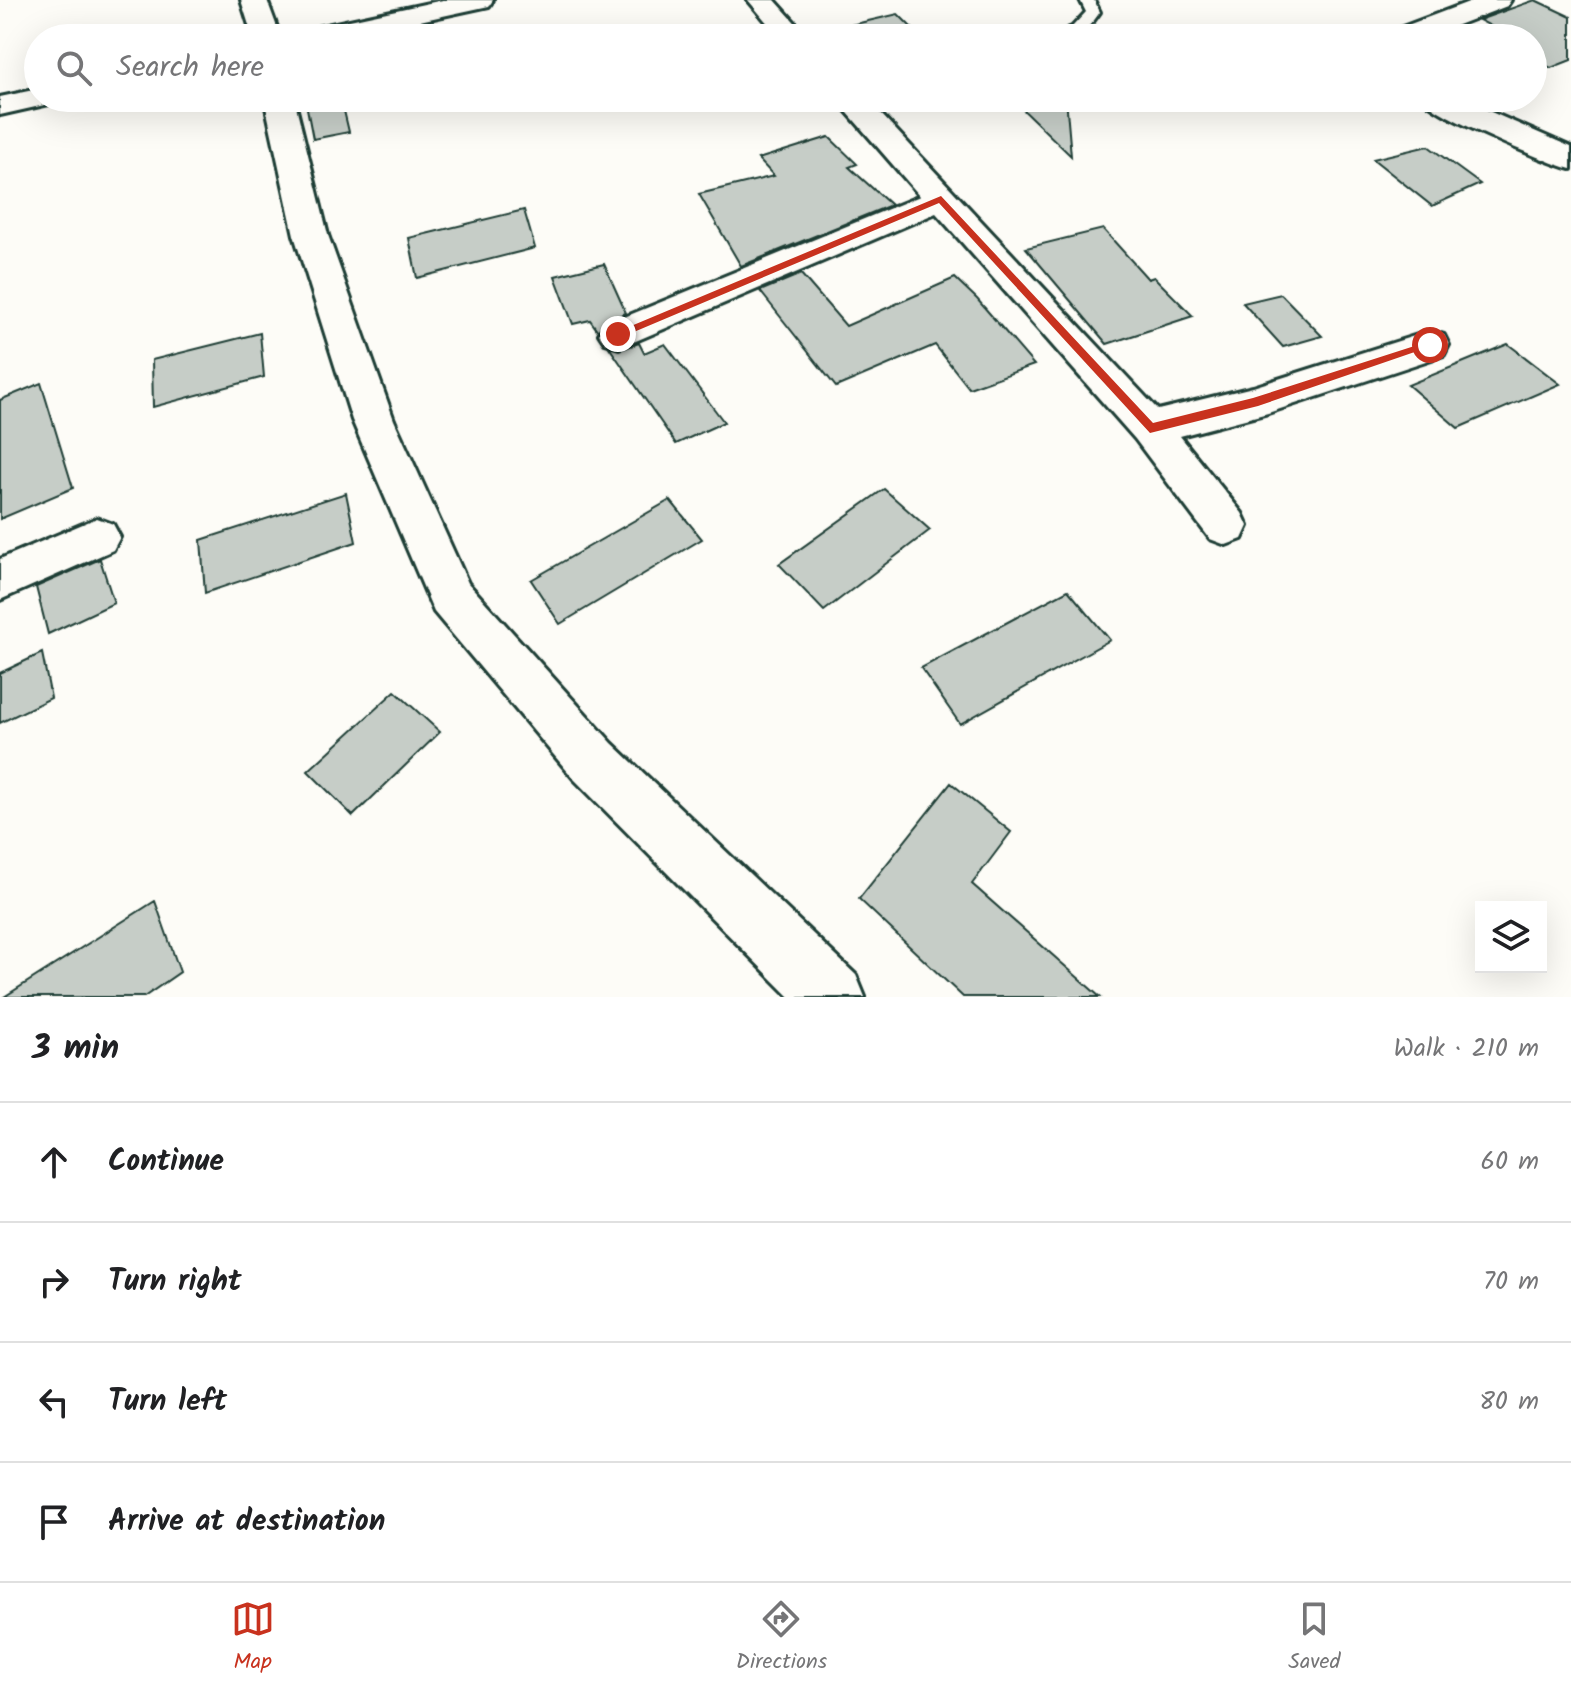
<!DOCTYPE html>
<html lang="en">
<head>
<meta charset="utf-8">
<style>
  :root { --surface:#fff; --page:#f2f2f2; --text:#202124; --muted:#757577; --line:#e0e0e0; --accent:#c8321e }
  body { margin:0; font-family:Kalam,sans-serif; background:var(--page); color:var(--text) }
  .controls { position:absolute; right:24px; bottom:24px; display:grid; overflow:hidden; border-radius:0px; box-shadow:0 8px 32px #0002 }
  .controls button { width:72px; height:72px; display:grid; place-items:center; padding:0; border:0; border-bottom:2px solid var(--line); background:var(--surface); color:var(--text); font:40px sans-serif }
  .stop { position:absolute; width:24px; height:24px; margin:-18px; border:6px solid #c8321e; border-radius:50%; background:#fff }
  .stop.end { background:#c8321e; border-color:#fff; box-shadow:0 2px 8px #0008 }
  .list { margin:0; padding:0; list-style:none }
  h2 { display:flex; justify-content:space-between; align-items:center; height:104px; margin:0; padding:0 32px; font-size:34px }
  h2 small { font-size:26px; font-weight:400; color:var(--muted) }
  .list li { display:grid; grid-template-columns:52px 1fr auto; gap:24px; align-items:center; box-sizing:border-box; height:120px; padding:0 32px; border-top:2px solid var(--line) }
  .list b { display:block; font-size:30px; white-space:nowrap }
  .list em { font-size:26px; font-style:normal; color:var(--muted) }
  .icon { flex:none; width:44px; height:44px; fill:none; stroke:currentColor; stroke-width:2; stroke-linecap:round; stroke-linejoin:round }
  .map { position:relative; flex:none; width:1571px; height:997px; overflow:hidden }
  .search { position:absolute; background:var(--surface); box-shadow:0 8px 32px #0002; left:24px; right:24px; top:24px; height:88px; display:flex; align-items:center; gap:20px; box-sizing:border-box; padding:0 28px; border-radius:44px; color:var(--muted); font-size:30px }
  .sheet { height:584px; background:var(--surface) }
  nav { display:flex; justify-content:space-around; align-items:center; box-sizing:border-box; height:112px; border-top:2px solid var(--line); background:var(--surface); font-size:22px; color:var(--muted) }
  nav a { display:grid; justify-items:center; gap:4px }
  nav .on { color:var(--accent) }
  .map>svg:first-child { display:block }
  .building { fill:#c6cdc7; stroke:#1f3d34; stroke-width:2 }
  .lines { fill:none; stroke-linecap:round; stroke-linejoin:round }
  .lane-casing { stroke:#1f3d34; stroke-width:6 }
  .street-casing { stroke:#1f3d34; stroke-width:6 }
  .lane { fill:#fdfcf7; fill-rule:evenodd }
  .street { fill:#fdfcf7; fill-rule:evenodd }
  .route { fill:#c8321e }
</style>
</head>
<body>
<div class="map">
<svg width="1571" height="997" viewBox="0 0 1571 997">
  <rect width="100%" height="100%" fill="#fdfcf7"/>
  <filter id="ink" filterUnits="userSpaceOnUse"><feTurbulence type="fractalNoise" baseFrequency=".0125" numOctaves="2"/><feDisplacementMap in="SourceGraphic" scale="16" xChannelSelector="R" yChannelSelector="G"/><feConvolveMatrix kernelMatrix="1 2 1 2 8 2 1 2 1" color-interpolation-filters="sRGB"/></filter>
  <g filter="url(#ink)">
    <!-- building -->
    <path class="building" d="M1535,0L1571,17V60L1551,68L1533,59V38H1513L1479,20Z
      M898,14L922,38H845L838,28Z
      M305,98H341L349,132L313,139Z
      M1011,98H1066L1071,156Z
      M829,137L857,164L849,167L891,205L741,266L699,194L774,176L758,159Z
      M1428,146L1480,184L1432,206L1373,159Z
      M524,210L535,248L417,278L409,238Z
      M1103,229L1148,279L1154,277L1193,316L1107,344L1026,248Z
      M604,264L626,313L604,322L598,331L590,320L573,324L555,276Z
      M801,274L846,326L955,278L977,299L1034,365L969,388L935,345L836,387L760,291Z
      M1281,294L1322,336L1283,347L1243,303Z
      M260,333L264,377L153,407L152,360Z
      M639,343L644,353L665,344L724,422L676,444L609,347L619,350Z
      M1508,344L1560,384L1458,428L1408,385Z
      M41,383L73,488L0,519V400Z
      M884,489L930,530L824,611L779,564Z
      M346,493L356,542L205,593L201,540Z
      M670,500L702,539L560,624L531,580Z
      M100,559L114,603L48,634L36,587Z
      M1068,590L1110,640L960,724L921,668Z
      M42,653L51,698L0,723V673Z
      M395,691L440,732L353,816L308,771Z
      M951,783L1011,832L972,884L1100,997H963L859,899Z
      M155,901L180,972L144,997H4Z"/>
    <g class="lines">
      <defs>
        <path id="lane" d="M1080,0H1094L1100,12C1085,35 1072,38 1046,38L1072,27L1086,12Z"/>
        <path id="street" d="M241,0H267L281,38H253Z
          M443,0H493L489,6L341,38H289L293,32L303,30Z
          M748,0H775L809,38H780Z
          M1474,0H1511L1507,6L1424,38H1385L1389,32Z
          M38,89V98H53L49,104L0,115V97Z
          M264,98H294L328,235L394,420L468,583L612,743L856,975L865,997H790L574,779L434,612L352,420L294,235Z
          M835,98H866L1158,410L1253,387L1430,331L1444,335L1449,345L1444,355L1268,413L1180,436L1242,513L1248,526L1242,539L1226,545L1210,539L1135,439L936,213L631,343L618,347L605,343L599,334L605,325L920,196Z
          M1422,98H1459L1571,147V169C1546,162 1435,116 1422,98Z
          M97,518L113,524L120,537L113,550L0,600V559Z"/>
      </defs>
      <!-- lane casing -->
      <use href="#lane" class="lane-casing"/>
      <!-- street casing -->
      <use href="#street" class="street-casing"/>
      <!-- lane -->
      <use href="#lane" class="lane"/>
      <!-- street -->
      <use href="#street" class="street"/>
    </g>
  </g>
  <!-- route -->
  <path class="route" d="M941,196L1153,423L1253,398L1430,341L1435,345L1258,406L1150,433L939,203L622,337L612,334Z"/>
</svg>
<div class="controls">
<button><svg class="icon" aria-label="layers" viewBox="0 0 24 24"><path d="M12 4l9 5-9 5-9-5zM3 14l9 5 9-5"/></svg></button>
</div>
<div class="stop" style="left:1430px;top:345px"></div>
<div class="stop end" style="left:618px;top:334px"></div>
<div class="search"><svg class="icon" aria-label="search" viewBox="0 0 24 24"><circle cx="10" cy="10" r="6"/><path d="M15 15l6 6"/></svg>Search here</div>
</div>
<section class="sheet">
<h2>3 min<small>Walk · 210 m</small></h2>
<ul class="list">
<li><svg class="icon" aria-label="ahead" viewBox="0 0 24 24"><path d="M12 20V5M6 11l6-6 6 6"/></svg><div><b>Continue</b></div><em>60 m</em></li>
<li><svg class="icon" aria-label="right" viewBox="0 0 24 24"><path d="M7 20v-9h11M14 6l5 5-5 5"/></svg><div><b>Turn right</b></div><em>70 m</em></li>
<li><svg class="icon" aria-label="left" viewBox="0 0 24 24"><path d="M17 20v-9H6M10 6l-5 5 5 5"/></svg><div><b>Turn left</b></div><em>80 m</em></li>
<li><svg class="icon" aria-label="arrive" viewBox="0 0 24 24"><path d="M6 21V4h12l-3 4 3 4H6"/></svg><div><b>Arrive at destination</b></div></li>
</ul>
</section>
<nav>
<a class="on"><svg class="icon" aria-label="map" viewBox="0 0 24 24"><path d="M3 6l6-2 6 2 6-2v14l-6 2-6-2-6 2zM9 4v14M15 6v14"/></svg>Map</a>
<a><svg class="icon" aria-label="directions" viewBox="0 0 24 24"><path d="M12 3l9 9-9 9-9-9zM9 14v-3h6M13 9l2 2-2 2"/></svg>Directions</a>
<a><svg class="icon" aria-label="saved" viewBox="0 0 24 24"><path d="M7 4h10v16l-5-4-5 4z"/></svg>Saved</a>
</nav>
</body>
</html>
